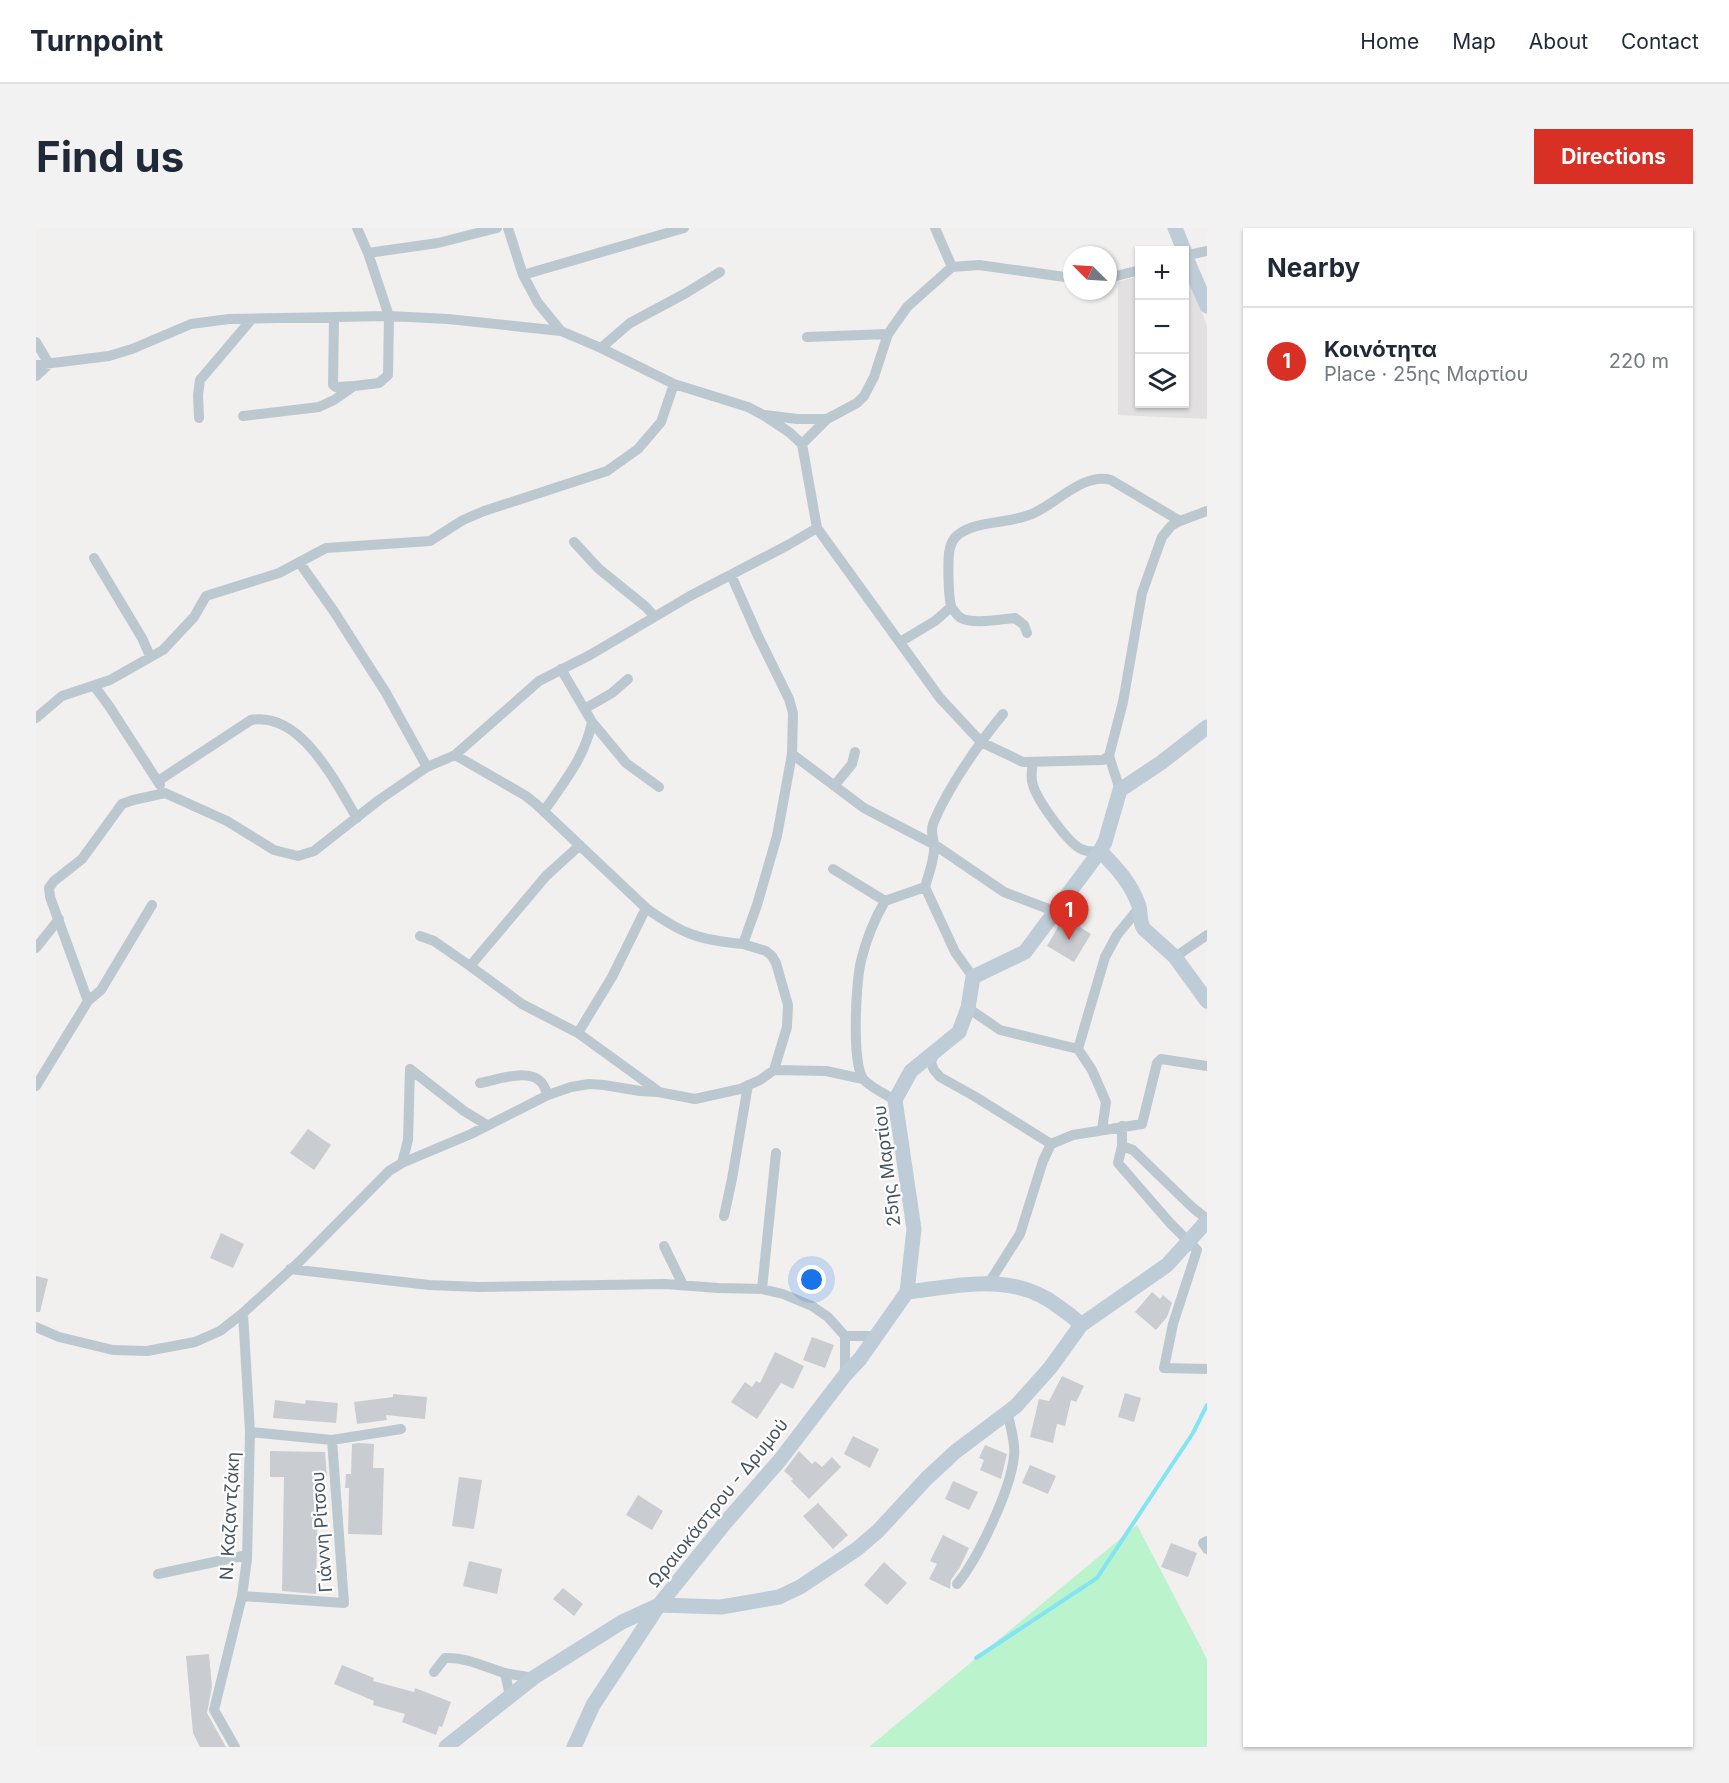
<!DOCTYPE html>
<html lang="en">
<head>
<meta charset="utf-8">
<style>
  :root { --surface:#fff; --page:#f2f2f3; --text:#1f2937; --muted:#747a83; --line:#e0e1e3; --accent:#d93025 }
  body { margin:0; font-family:Inter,sans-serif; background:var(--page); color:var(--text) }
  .controls { position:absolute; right:18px; top:18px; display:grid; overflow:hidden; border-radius:0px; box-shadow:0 2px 4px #0004 }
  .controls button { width:54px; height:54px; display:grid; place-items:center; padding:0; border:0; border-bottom:2px solid var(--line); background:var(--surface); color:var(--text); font:30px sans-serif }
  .compass { position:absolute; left:1027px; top:18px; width:54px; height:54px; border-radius:50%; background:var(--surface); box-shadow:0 2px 4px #0004; rotate:294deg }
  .you { position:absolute; left:776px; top:1052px; width:21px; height:21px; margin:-15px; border:4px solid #fff; border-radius:50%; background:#1a73e8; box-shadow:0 0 0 9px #1a73e833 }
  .badge { display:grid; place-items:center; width:39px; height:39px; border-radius:50%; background:var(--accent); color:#fff; font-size:20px; font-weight:700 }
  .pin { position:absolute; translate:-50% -50px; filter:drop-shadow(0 2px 3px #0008) }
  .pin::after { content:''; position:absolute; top:32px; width:21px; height:18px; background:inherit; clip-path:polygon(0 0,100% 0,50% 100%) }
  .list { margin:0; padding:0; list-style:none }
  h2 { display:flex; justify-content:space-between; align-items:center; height:78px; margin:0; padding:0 24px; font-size:26px }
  h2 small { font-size:20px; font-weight:400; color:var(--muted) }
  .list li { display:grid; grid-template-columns:39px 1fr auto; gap:18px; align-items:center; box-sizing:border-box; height:108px; padding:0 24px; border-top:2px solid var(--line) }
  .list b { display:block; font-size:22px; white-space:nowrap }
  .list p { margin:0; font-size:20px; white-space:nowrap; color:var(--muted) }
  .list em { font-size:20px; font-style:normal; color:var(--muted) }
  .icon { flex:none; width:33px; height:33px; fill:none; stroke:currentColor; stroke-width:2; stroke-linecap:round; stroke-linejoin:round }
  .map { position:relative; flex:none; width:1171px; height:1519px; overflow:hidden; border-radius:0px }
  header { display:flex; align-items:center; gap:36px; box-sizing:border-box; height:84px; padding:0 30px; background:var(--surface); border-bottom:2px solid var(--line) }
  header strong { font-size:28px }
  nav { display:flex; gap:33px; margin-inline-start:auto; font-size:21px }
  .intro { display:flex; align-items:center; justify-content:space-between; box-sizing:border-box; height:144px; padding:0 36px }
  h1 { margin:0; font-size:42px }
  .button { padding:15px 27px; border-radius:0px; background:var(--accent); color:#fff; font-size:21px; font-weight:700 }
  main { display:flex; gap:36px; padding:0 36px }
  aside { flex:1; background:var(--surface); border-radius:0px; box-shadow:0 2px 4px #0004 }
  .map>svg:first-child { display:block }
  .education { fill:#e3e0e1 }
  .green { fill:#baf3cc }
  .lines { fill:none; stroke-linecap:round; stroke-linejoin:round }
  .stream { stroke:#83e4f4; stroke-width:4 }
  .building { fill:#c9cdd2 }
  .street { stroke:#bcc8d0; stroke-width:10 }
  .secondary { stroke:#beccd8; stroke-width:15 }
  .labels { text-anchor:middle; stroke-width:4.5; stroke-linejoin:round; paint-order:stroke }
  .street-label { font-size:18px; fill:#46545f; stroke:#fff }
</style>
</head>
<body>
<header>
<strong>Turnpoint</strong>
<nav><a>Home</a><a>Map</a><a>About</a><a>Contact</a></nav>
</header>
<div class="intro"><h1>Find us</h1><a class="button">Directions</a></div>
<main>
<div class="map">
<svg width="1171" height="1519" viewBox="0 0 1171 1519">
  <rect width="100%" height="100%" fill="#f2efef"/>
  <!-- education -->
  <path class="education" d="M1149,40L1171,98V191L1082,187V54L1103,48L1104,176H1148Z"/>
  <!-- green -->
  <path class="green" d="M1101,1297L1171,1431V1519H833Z"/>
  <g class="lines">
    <!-- stream -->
    <path class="stream" d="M940,1430L1061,1350L1157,1205L1171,1177"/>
  </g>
  <!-- building -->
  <path class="building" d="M1028,689L1055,706L1038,734L1011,718Z
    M272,901L295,917L278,942L254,925Z
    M185,1005L208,1016L197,1040L174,1030Z
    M0,1048L12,1051L4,1084H0Z
    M1116,1064L1124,1071L1127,1067L1136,1075L1131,1089L1120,1102L1099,1084Z
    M776,1109L798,1117L789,1140L767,1132Z
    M739,1124L768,1138L757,1161L745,1155L721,1191L695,1174L709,1154L716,1159L720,1153L724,1155Z
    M1026,1148L1048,1158L1040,1174L1035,1172L1029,1198L1021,1196L1017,1215L994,1209L1003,1171L1013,1173Z
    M1089,1165L1105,1170L1098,1194L1082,1189Z
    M357,1166L391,1169L389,1191L350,1187L351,1192L321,1196L318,1174L357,1169Z
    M239,1172L269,1176L270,1172L302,1175L300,1195L237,1190Z
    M817,1208L843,1221L834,1240L808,1226Z
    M323,1215L338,1216L337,1240H348L346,1307L312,1306L313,1260H309L310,1246H315L316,1216Z
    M949,1217L971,1226L965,1251L944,1242L948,1232L943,1230Z
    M234,1223L289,1224L291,1249H289V1257H282L280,1366L246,1363L248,1249H234Z
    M763,1223L776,1236L779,1233L786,1239L796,1229L805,1239L773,1271L755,1253L757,1251L748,1243Z
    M994,1237L1020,1248L1012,1266L986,1255Z
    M423,1249L446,1252L438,1301L416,1298Z
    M917,1253L942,1264L933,1282L909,1271Z
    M602,1267L627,1283L616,1302L590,1287Z
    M782,1275L812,1307L797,1321L767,1288Z
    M907,1307L933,1320L924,1339L915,1352L914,1361L893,1351L901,1336L894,1333Z
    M1135,1315L1161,1325L1152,1349L1125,1339Z
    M433,1333L466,1341L461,1366L427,1358Z
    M848,1334L871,1355L851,1377L828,1357Z
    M527,1360L547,1376L538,1388L517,1371Z
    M173,1426L176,1459L171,1485L190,1519H164L157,1505L150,1428Z
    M306,1437L338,1450L337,1453L378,1464L379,1460L415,1474L406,1499L403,1498L400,1507L366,1494L369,1486L337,1477L338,1473L298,1456Z"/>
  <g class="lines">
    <!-- street -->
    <path class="street" d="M472,0L487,47L502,75L525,103L565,120L638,156L712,179L727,187L753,204L766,216L781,300
      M899,0L916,39
      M332,25L402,15L461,0
      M1148,28L1171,23
      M487,47L648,0
      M1072,50L1104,42
      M771,109L852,106
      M0,114L13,136L0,148
      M565,120L594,95L650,65L684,44
      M0,137L73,128L96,121L155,96L193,91L353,88L412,91L525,103
      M318,158L343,155L352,147L353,88L332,25L321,0
      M729,187L761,191H791
      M207,188L283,179L298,172L318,158L300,159L297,157L298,90
      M163,190L162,167L164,152L215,92
      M766,216L791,191L821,175L828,168L838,149L852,106L871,79L916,39L943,37L1036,50
      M538,314L563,341L610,379L618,388
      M58,330L106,410L114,428
      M263,334L297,382L350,465L391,539
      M695,347L722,408L753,471L757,485L756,526L828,580L899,617L968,664L1018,683
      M991,405L988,397L979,390C966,391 937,397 925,390C922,388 918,383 916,380C912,373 912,335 913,325C914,318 917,310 923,306C942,292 976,296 998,285C1021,275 1048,244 1075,252L1144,293
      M864,414L899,393L915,379
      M59,459L73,478L124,557
      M550,480L576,465L592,451
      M0,490L26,468L74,452L127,422L158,389L170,368L243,345L290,320L394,313L427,292L448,283L571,243L602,221L625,194L638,156
      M556,494L590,535L623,559
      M419,527L490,568L500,576L610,680L576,749L542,805L622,863
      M1073,528L1084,562
      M997,534C996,542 994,550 997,557C1001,572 1032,615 1045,621C1051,624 1057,624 1064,623
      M122,553L215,492C265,483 299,554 321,590
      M798,558L816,536L819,524
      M508,583C528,554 549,529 556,494L525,441
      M797,641L849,673
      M889,659L919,724L937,749
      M610,680C646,706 663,712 707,716L721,677L741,608L756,526
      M384,708L398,713L434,738
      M707,716L730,723L736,728L740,735L752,777L751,799L738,842
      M0,720L23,691
      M1139,729L1171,707
      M52,773L65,762L116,677
      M932,780L964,802L1042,821
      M542,805L486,776L434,738L510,648L544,617
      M898,825L895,835L898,842L904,849L938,868L1015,916
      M444,855C460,852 492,840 505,854C508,857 510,863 512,867
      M0,858L52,773L14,669L13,660L18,653L46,631L86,576L97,572L129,565L191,593L238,622L262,628L278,623L343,572L391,539L419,527L503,453L554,427L654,368L752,317L781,300L904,470L945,514L987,534L1067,532L1073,528L1087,474L1106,365L1126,309L1135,298L1144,293L1171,283
      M859,872C849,866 836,860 828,852C815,838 820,752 825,733C830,712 838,692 849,673L889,659C892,647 899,632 898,618C898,610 894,605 897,596C911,561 943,515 967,486
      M1086,898V918L1082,935L1134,995L1161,1022L1137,1096L1128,1140L1171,1141
      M1066,902L1070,874L1056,842L1042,821L1069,729L1081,707L1103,680
      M1086,918L1097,922L1157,980L1171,991
      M366,935L372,912L374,841L428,883L451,897
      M688,988L696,951L712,857
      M628,1018L647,1057
      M254,1041L393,1057L443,1059L629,1056L682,1060L726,1061L747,1066L776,1078L792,1089L809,1108
      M953,1055L984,1006L1007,933L1015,916L1037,907L1106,896L1121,835L1125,831L1171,838
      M726,1061L740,925
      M0,1099L23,1109L77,1122L111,1123L159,1114L184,1103L207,1085L264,1033L353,943L366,935L435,906L512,867L535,859L553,856L568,857L604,863L622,864L659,871L704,861L724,852L738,842L790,843L827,851
      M809,1147V1108H841
      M296,1212L365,1201
      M1171,1313L1167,1315L1171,1321
      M122,1346L211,1327
      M921,1356C942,1331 975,1261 978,1228C980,1215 974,1199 972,1186
      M206,1368L308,1375L296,1212L214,1204
      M398,1444L409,1430C431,1429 449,1439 469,1445C478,1447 488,1448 497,1450
      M469,1445L474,1468
      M199,1519L178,1482L206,1368L211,1331L214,1204L207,1085"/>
    <!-- secondary -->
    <path class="secondary" d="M1139,0L1148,22
      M1148,25L1171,78
      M1064,623C1081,640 1095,655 1103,678C1105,686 1103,694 1108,701L1139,729L1171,773
      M871,1064C925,1058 977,1043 1023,1079C1031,1085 1039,1090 1045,1097
      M410,1519L497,1450L586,1394L623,1377L685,1379L743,1369L764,1359L821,1321L842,1303L890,1251L919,1224L980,1178L1014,1140L1045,1097L1131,1037L1171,993
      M538,1519L557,1477L623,1377L689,1295L744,1232L809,1147L824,1131L871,1064L878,1001L859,872L875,843L923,804L932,780L937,749L989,724L1064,623L1069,614L1084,562L1126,534L1171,499"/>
  </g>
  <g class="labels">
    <!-- street labels -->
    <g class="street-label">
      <text transform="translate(851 938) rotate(-97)" y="6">25ης Μαρτίου</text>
      <text transform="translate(682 1275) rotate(-51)" y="6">Ωραιοκάστρου - Δρυμού</text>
      <text transform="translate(194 1288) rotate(-87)" y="6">Ν. Καζαντζάκη</text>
      <text transform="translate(286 1304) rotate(-94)" y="6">Γιάννη Ρίτσου</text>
    </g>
  </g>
</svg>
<div class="controls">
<button>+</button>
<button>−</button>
<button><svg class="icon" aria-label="layers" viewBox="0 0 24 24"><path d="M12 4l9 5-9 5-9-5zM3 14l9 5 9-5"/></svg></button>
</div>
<svg class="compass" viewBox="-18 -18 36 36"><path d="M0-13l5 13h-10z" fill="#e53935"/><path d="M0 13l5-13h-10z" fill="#747a83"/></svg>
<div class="you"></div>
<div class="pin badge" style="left:1033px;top:712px">1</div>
</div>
<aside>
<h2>Nearby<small></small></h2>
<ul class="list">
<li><span class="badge">1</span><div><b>Κοινότητα</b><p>Place · 25ης Μαρτίου</p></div><em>220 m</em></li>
</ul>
</aside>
</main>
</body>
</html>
